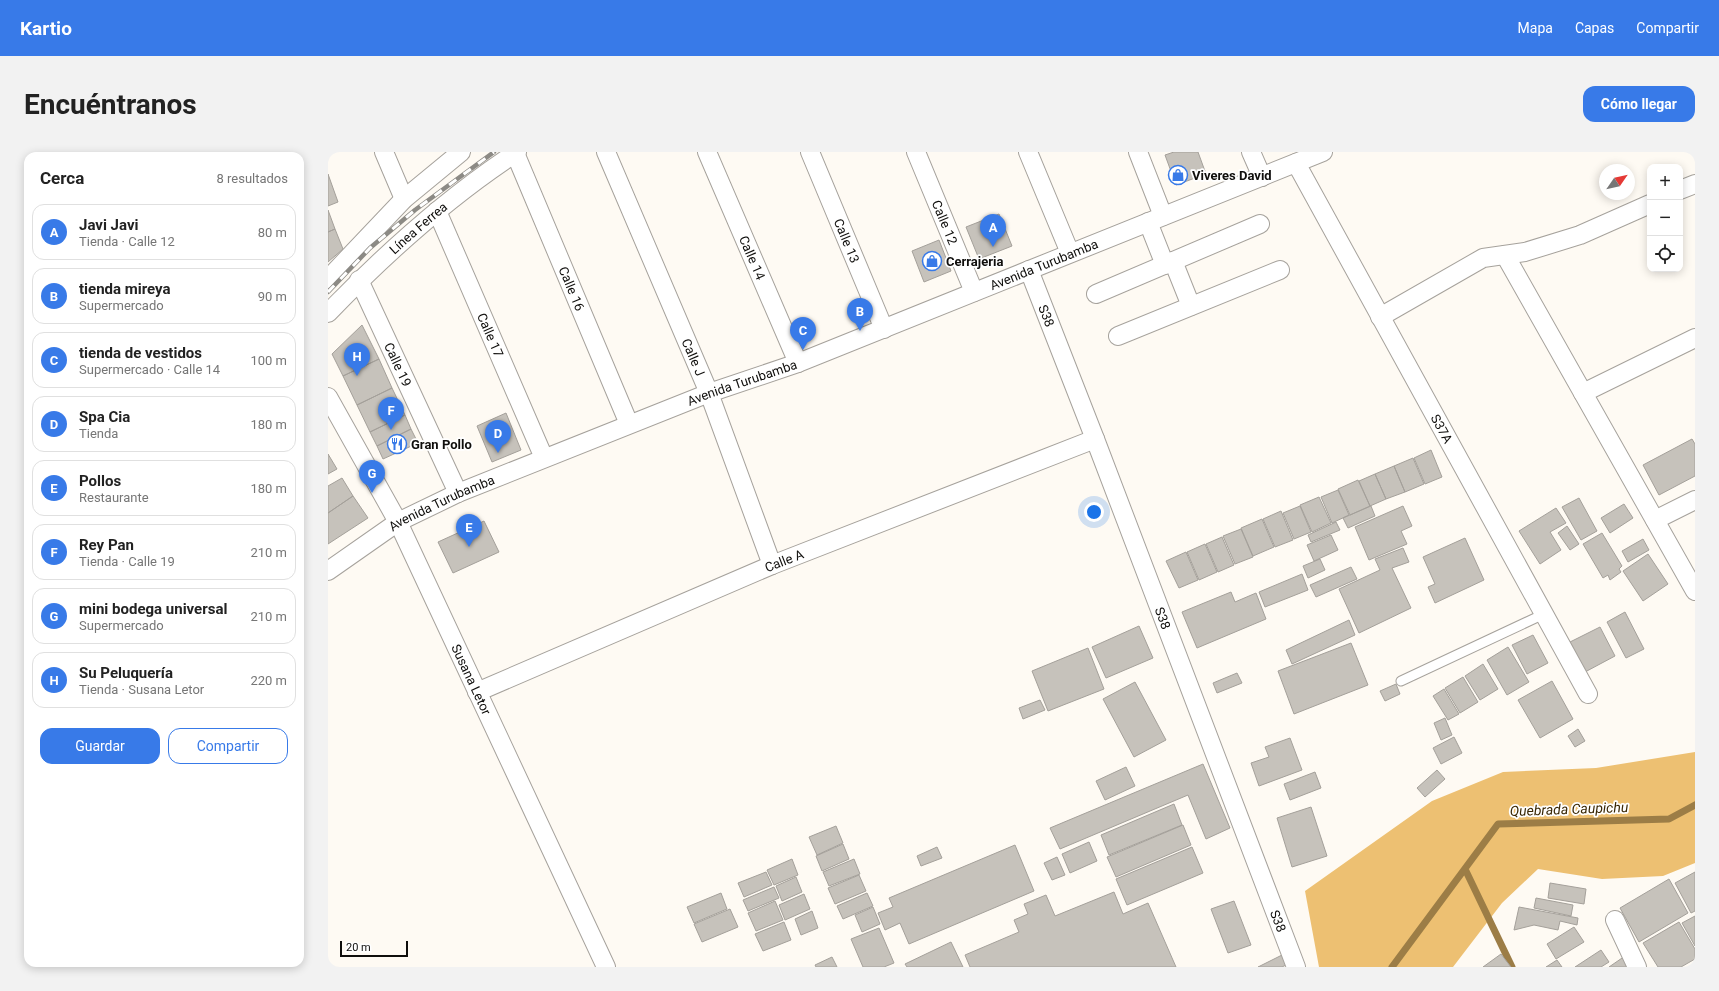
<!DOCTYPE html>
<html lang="es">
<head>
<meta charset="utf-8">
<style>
  :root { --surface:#fff; --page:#f2f2f2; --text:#222; --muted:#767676; --line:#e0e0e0; --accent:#387ae8 }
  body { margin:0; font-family:Roboto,sans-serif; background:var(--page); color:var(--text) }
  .controls { position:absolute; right:12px; top:12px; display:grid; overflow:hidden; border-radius:8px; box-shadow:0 2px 10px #0003 }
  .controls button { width:36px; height:36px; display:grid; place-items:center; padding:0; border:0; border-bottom:1px solid var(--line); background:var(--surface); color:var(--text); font:20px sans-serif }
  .compass { position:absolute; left:1271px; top:12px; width:36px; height:36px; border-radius:50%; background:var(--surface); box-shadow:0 2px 10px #0003; rotate:56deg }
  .scale { position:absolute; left:12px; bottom:10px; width:68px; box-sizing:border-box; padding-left:4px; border:2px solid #0f0e0c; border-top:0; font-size:11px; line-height:14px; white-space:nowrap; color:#0f0e0c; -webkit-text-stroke:3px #fff; paint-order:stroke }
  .you { position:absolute; left:766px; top:360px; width:14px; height:14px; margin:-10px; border:3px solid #fff; border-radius:50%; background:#1a73e8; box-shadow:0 0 0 6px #1a73e833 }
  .badge { display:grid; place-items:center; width:26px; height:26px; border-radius:50%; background:var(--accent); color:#fff; font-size:13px; font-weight:700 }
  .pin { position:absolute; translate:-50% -33px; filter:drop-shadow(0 1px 2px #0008) }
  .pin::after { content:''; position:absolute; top:21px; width:14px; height:12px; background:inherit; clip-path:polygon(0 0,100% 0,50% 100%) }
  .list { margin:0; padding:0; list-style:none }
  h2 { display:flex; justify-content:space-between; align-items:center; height:52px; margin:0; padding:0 16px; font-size:17px }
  h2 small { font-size:13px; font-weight:400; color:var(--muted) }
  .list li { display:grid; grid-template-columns:26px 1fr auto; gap:12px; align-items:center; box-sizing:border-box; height:56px; margin:0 8px 8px; padding:0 8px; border:1px solid var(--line); border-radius:12px }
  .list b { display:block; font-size:15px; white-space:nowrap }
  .list p { margin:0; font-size:13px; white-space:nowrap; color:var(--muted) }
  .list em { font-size:13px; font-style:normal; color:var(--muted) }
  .actions { display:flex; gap:8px; padding:12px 16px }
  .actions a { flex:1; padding:9px 0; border:1px solid var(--accent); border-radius:12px; text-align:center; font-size:14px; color:var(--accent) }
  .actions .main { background:var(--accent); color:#fff }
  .icon { flex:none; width:22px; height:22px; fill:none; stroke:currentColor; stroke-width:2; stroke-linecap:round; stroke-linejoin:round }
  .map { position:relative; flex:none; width:1367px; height:815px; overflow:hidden; border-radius:12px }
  header { display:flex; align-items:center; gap:24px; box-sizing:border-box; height:56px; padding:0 20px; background:var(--accent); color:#fff }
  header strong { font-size:19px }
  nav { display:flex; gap:22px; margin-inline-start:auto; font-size:14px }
  .intro { display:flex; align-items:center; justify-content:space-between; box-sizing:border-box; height:96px; padding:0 24px }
  h1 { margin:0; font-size:28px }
  .button { padding:10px 18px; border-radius:12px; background:var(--accent); color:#fff; font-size:14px; font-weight:700 }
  main { display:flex; gap:24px; padding:0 24px }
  aside { flex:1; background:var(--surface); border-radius:12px; box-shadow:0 2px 10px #0003 }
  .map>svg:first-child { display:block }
  .forest { fill:#edc072 }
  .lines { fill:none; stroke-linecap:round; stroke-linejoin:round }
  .stream { stroke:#9c7d46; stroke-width:7 }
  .building { fill:#c6c2bb; stroke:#a4a09a }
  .lane-casing { stroke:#a6a29c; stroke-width:11 }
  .street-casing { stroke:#a6a29c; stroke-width:20 }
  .lane { stroke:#fff; stroke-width:9 }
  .street { stroke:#fff; stroke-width:18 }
  .rail-casing { stroke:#8c8a85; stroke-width:4.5 }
  .rail { stroke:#fff; stroke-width:3; stroke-dasharray:9; stroke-linecap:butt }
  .labels { text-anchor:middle; stroke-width:3.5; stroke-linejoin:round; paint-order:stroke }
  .poi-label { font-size:13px; font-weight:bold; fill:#0f0e0c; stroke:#fff; text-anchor:start }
  .street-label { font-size:13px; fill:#0f0e0c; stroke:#fff }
  .water-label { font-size:14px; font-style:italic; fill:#392704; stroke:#fff }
</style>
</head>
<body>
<header>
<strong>Kartio</strong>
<nav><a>Mapa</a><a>Capas</a><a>Compartir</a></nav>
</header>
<div class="intro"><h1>Encuéntranos</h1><a class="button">Cómo llegar</a></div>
<main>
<aside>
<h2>Cerca<small>8 resultados</small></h2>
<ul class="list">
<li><span class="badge">A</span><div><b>Javi Javi</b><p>Tienda · Calle 12</p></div><em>80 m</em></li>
<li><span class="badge">B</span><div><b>tienda mireya</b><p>Supermercado</p></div><em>90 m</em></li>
<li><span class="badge">C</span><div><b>tienda de vestidos</b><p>Supermercado · Calle 14</p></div><em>100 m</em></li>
<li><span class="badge">D</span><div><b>Spa Cia</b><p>Tienda</p></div><em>180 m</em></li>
<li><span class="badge">E</span><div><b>Pollos</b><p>Restaurante</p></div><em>180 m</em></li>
<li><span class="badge">F</span><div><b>Rey Pan</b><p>Tienda · Calle 19</p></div><em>210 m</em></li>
<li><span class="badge">G</span><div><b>mini bodega universal</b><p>Supermercado</p></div><em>210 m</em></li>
<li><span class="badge">H</span><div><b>Su Peluquería</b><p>Tienda · Susana Letor</p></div><em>220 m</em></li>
</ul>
<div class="actions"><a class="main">Guardar</a><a>Compartir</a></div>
</aside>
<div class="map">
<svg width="1367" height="815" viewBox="0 0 1367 815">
  <rect width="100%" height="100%" fill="#fefaf3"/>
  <!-- forest -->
  <path class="forest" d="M1367,600V711L1335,724L1274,727L1210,717L1174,751L1125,815H991L977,739L1104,649L1175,620L1268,616Z"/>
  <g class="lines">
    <!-- stream -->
    <path class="stream" d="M1137,717L1184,815
      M1064,815L1170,672L1341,667L1367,653"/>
  </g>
  <!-- building -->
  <path class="building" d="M846,0H870L878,22L848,33L837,3Z
    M0,22L10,50L0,54Z
    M0,58L7,77L0,80Z
    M671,62L684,94L651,107L638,75Z
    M7,77L15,97L0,110V80Z
    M611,88L623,119L596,130L584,99Z
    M34,173L51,207L15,224L4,202Z
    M51,207L64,236L29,253L15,224Z
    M64,236L77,263L42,280L29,253Z
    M178,261L193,298L164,310L149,274Z
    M77,263L83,277L49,294L42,280Z
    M83,277L90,291L55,307L49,294Z
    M1364,287L1367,292V324L1331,343L1315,313Z
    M1103,298L1114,325L1097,332L1086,306Z
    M0,302L9,317L0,322Z
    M1085,306L1096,332L1077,340L1066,314Z
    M1066,314L1077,340L1058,347L1047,322Z
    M1047,322L1058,347L1042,354L1031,329Z
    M14,326L25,344L0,361V334Z
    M1030,328L1042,354L1022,363L1010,337Z
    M1010,338L1021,363L1004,371L993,345Z
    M25,344L40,366L0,392V361Z
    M991,345L1003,371L984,380L972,353Z
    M1251,346L1269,379L1253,388L1234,355Z
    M1296,352L1305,366L1282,381L1273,366Z
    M972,354L983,380L966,387L955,361Z
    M1043,354L1047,364L1020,376L1015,366Z
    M1075,354L1084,374L1073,379L1079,392L1041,408L1027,375Z
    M1228,356L1238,371L1222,380L1233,398L1212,412L1191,379Z
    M953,359L965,388L947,395L935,367Z
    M934,367L946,395L925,404L913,376Z
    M156,369L171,400L125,421L110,390Z
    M1008,370L1012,378L983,390L980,383Z
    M1239,374L1251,392L1242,398L1230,381Z
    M913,377L925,405L907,412L895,384Z
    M1274,381L1294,414L1291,417L1293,420L1282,428L1280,423L1275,426L1255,392Z
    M1003,383L1010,398L986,409L979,393Z
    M894,385L906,413L890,420L878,392Z
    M1137,386L1156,428L1107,451L1100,435L1107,432L1095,405Z
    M1315,387L1321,398L1300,410L1294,399Z
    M877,392L889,420L871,428L859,400Z
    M1075,396L1081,410L1064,416L1083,456L1031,481L1011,437L1052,418L1047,407Z
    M858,400L870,428L851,436L838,409Z
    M1320,402L1340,432L1315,449L1295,419Z
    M992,407L997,418L980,426L975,414Z
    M1023,415L1029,427L988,445L982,433Z
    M974,422L980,438L937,455L931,440Z
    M903,440L907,450L928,441L938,467L869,496L854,460Z
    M1297,460L1316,497L1298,506L1279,470Z
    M1021,468L1027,483L964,512L958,498Z
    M811,474L825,506L778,526L764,495Z
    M1272,475L1287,504L1257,520L1242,490Z
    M1205,483L1220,511L1199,522L1184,493Z
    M1023,491L1040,533L966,562L950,519Z
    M1180,495L1201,530L1179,543L1159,508Z
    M760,496L776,537L720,559L704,519Z
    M1155,512L1170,537L1152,548L1137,524Z
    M909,521L914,531L889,541L885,531Z
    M1135,525L1150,550L1132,561L1117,536Z
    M1224,529L1245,567L1212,586L1190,548Z
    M807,530L838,588L806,605L775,547Z
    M1068,532L1072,542L1057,549L1052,539Z
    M1116,537L1131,562L1120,568L1105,544Z
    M712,548L717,558L695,567L691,556Z
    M1117,566L1124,583L1113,588L1106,571Z
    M1250,577L1257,589L1247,595L1240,584Z
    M1126,585L1134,601L1113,612L1105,596Z
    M962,586L974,618L931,634L923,611L941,605L937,595Z
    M875,612L902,676L878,687L860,643L732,697L722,676Z
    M798,615L807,634L777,648L768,629Z
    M1109,618L1117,627L1097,645L1089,636Z
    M987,620L993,636L962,648L956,632Z
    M846,652L854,673L781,703L773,683Z
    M983,655L999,704L964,715L949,666Z
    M855,673L863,693L788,725L779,705Z
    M508,674L515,691L489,703L481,685Z
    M761,690L769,709L742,721L734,702Z
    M515,692L521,707L494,719L488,704Z
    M687,693L706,739L581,792L572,771L557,778L550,761L565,755L561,746Z
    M609,695L614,706L593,714L589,704Z
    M864,695L875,721L799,753L788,727Z
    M729,705L737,723L724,728L716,711Z
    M464,707L470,723L446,733L439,718Z
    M526,707L532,722L501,734L495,720Z
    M438,720L444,733L416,745L410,731Z
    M1367,720V759L1363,761L1347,731Z
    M531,723L538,739L507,752L500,736Z
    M468,725L474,740L454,749L448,734Z
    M1341,727L1360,761L1311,790L1292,756Z
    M1222,731L1258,737L1256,752L1220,746Z
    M446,735L451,746L420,759L415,748Z
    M786,740L795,762L820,751L848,815H642L637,803L691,780L686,768L700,762L696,752L718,743L727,764Z
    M393,741L399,757L366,771L359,755Z
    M539,741L545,754L515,767L509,754Z
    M476,742L482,757L457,768L451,753Z
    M1208,746L1245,753L1243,764L1206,756Z
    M447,749L455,768L428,779L420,761Z
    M906,749L923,793L900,801L883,757Z
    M545,755L552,772L534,780L527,763Z
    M1191,755L1250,766L1249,773L1232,769L1230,778L1206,773L1186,778Z
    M402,757L410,775L374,790L366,772Z
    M484,759L490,776L473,783L467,767Z
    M1367,764V794L1354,771Z
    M456,770L463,788L435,799L427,782Z
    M1351,770L1367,797V807L1353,815H1330L1315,791Z
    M1246,775L1256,790L1228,807L1219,792Z
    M551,776L566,811L556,815H535L523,787Z
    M623,790L635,815H579L577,812Z
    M1273,798L1281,810L1273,815H1247Z
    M1173,802L1183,815H1155Z
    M954,803L958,813L954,815H930Z
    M1297,804L1304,815H1281Z
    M504,805L509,815H488L487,813Z
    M1229,808L1234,815H1218Z"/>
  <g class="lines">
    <defs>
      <path id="lane" d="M1073,529L1216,462"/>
      <g id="street">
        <path d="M56,0L76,47"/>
        <path id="s1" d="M278,0L381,241L444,413"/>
        <path id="s2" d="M379,0L470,211"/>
        <path id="s3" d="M482,0L556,177"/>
        <path id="s4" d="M588,0L646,140"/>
        <path d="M700,0L742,101"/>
        <path d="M810,0L835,64"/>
        <path d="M923,0L934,25"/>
        <path id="s5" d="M187,1L301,272"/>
        <path id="s6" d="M968,11L1260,542"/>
        <path d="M1352,38L1367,32"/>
        <path id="s7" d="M109,59L216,306"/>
        <path d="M820,70L837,113"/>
        <path d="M1177,103L1367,439"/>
        <path d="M845,109L863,154"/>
        <path id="s8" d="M701,118L767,287L968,815"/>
        <path d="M0,127L76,47L133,0"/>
        <path id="s9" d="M31,128L130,341"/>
        <path d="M768,142L932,72"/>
        <path id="s10" d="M0,161C57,102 120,45 189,0"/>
        <path d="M1052,165L1155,106L1197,100L1252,83L1322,52"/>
        <path d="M790,184L952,118"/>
        <path d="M1255,241L1367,186"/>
        <path id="s11" d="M0,245L70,370L278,815"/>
        <path d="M1327,368L1367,348"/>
        <path id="s12" d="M0,419L70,370L130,341L381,241L470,211L995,0"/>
        <path id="s13" d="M149,540L444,413L767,287"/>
        <path d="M1287,768L1309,815"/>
      </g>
    </defs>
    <!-- lane casing -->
    <use href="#lane" class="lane-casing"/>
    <!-- street casing -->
    <use href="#street" class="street-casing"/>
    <!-- lane -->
    <use href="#lane" class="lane"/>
    <!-- street -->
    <use href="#street" class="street"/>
    <defs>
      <path id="rail" d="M0,140L42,96L87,58L166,0"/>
    </defs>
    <!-- rail casing -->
    <use href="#rail" class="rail-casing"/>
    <!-- rail -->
    <use href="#rail" class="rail"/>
  </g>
  <!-- icons -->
  <defs>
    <symbol id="shop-ring" viewBox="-11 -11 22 22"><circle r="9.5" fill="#fff" stroke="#387ae8" stroke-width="1.5"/><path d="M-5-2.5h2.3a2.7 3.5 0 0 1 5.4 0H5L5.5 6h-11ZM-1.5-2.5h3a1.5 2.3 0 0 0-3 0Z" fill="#387ae8"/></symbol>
    <symbol id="restaurant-ring" viewBox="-11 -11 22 22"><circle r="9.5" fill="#fff" stroke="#387ae8" stroke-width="1.5"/><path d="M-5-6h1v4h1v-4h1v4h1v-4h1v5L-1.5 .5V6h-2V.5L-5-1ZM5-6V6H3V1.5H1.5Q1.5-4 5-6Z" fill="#387ae8"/></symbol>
  </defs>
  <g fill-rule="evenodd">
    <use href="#shop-ring" x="839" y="12" width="22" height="22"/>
    <use href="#shop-ring" x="593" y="98" width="22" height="22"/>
    <use href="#restaurant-ring" x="58" y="281" width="22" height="22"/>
  </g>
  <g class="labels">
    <!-- poi labels -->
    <g class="poi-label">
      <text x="864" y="28">Viveres David</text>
      <text x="618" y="114">Cerrajeria</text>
      <text x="83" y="297">Gran Pollo</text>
    </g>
    <!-- street labels -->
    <g class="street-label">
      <text dy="5" stroke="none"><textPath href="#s4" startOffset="76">Calle 12</textPath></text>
      <text dy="5" stroke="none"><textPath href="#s10" startOffset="124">Línea Ferrea</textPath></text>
      <text dy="5" stroke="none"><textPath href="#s3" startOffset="96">Calle 13</textPath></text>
      <text dy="5" stroke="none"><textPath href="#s2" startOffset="115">Calle 14</textPath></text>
      <text dy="5" stroke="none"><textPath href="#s12" startOffset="781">Avenida Turubamba</textPath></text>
      <text dy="5" stroke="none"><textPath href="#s5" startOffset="147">Calle 16</textPath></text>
      <text dy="5" stroke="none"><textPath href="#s8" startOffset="49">S38</textPath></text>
      <text dy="5" stroke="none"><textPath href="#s7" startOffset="135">Calle 17</textPath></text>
      <text dy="5" stroke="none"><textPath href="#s1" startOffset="223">Calle J</textPath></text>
      <text dy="5" stroke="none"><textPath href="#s9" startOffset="93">Calle 19</textPath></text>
      <text dy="5" stroke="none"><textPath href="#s12" startOffset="457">Avenida Turubamba</textPath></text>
      <text dy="5" stroke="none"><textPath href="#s6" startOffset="303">S37A</textPath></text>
      <text dy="5" stroke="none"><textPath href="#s12" startOffset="133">Avenida Turubamba</textPath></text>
      <text dy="5" stroke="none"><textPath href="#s13" startOffset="334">Calle A</textPath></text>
      <text dy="5" stroke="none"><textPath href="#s8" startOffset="373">S38</textPath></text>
      <text dy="5" stroke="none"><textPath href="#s11" startOffset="317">Susana Letor</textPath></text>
      <text dy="5" stroke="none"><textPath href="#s8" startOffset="697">S38</textPath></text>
    </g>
    <!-- water labels -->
    <g class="water-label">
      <text transform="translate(1241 657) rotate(-2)" y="5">Quebrada Caupichu</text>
    </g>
  </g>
</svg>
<div class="controls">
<button>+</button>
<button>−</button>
<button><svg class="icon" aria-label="locate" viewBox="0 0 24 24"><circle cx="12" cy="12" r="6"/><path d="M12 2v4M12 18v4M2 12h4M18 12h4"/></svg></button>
</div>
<svg class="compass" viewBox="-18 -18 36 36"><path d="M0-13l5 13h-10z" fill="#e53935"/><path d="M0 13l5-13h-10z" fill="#767676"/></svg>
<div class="scale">20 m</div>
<div class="you"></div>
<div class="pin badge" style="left:665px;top:95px">A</div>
<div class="pin badge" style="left:532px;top:179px">B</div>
<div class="pin badge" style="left:475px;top:198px">C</div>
<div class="pin badge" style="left:170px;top:301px">D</div>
<div class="pin badge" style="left:141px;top:395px">E</div>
<div class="pin badge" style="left:63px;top:278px">F</div>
<div class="pin badge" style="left:44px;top:341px">G</div>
<div class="pin badge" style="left:29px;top:224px">H</div>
</div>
</main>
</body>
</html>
